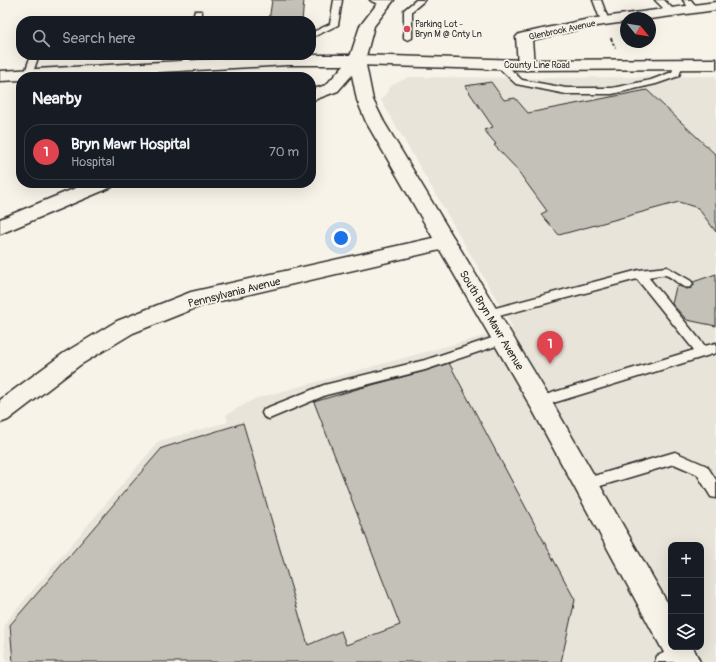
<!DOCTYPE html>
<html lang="en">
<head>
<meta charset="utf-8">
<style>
  :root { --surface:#171b24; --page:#242831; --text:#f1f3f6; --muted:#9ea1a6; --line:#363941; --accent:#db2777 }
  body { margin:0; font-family:Pangolin,sans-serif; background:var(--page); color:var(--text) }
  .controls { position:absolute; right:12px; bottom:12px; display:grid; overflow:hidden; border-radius:8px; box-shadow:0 4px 16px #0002 }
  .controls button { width:36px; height:36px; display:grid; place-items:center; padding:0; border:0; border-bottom:1px solid var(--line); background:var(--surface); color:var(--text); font:20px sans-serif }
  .compass { position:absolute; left:620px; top:12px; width:36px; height:36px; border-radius:50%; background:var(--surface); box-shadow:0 4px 16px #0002; rotate:120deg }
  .you { position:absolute; left:341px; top:238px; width:14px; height:14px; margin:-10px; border:3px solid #fff; border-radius:50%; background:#1a73e8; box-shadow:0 0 0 6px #1a73e833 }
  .badge { display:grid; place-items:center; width:26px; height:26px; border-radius:50%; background:var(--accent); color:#fff; font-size:13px; font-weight:700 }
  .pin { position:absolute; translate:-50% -33px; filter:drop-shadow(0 1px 2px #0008) }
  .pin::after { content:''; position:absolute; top:21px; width:14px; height:12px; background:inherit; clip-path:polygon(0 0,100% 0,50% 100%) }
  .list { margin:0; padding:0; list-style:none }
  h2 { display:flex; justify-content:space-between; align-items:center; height:52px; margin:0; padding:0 16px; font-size:17px }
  h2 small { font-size:13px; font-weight:400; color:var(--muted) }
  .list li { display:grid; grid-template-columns:26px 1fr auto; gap:12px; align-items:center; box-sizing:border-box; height:56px; margin:0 8px 8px; padding:0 8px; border:1px solid var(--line); border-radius:16px }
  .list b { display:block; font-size:15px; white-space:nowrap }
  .list p { margin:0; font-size:13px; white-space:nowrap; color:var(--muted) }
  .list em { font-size:13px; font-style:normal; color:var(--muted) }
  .icon { flex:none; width:22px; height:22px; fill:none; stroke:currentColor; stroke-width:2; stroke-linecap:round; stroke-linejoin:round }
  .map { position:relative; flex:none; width:716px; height:662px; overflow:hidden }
  .search { position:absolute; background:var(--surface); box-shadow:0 4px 16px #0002; left:16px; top:16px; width:300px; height:44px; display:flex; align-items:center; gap:10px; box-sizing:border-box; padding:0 14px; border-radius:16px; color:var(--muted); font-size:15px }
  .panel { position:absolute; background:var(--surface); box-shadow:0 4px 16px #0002; left:16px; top:72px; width:300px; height:116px; border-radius:16px }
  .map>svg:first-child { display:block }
  .built { fill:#e8e4da; fill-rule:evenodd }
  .building { fill:#c4c1b9; stroke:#2b2b2b }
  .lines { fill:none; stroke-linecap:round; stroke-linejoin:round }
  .service-casing { stroke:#2b2b2b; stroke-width:3 }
  .minor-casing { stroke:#2b2b2b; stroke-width:3 }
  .tertiary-casing { stroke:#2b2b2b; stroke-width:3 }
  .secondary-casing { stroke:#2b2b2b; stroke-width:3 }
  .primary-casing { stroke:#2b2b2b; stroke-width:3 }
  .path { stroke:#2b2b2b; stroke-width:2; stroke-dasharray:3 2; stroke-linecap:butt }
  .service { fill:#f7f3e8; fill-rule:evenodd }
  .minor { fill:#f7f3e8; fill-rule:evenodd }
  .tertiary { fill:#f7f3e8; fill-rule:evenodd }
  .secondary { fill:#f7f3e8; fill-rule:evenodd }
  .primary { fill:#f7f3e8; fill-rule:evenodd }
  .poi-dot { fill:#d1495b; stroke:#f7f3e8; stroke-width:1.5 }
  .labels { text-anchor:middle; stroke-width:3.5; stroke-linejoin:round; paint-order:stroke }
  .far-poi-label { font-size:9px; fill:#2b2b2b; stroke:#f7f3e8; text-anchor:start }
  .far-street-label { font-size:9px; fill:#2b2b2b; stroke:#f7f3e8 }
  .street-label { font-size:11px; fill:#2b2b2b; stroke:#f7f3e8 }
</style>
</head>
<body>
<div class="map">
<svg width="716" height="662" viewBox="0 0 716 662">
  <rect width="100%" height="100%" fill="#f7f3e8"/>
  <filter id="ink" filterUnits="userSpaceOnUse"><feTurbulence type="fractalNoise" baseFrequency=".025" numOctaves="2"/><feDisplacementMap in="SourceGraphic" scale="8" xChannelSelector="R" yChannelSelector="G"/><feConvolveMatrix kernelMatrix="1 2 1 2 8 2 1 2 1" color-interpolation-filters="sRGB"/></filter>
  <g filter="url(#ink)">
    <!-- built -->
    <path class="built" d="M716,76V662H6L4,640L5,623L159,441L228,422L226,415L254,399L513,328L381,100L392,85L409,77L547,78ZM671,545H701V647H671Z"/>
    <!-- building -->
    <path class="building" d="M272,0H304L302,21H269Z
      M491,82L504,100L515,98L528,113L647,90L716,155V232L698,208L679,202L559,235L541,214L547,211L515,167L494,145L496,144L484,130L493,127L465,86Z
      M716,274V326L687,320L672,304L676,287L679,286L687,289L691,288L694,285L693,282Z
      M449,363L575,600L561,662H13L10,625L162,448L243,423L308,645L341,631L346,645L400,625L314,402L357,389L425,371Z"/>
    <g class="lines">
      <defs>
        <path id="service" d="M334,0H342L338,25L311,38V33L330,24Z
          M370,0H389L390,1C386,5 374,4 370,0Z
          M416,0H425L412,11V38L408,40L404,38V10Z
          M593,0H601L607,16L611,21L610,23H604L599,16Z
          M655,0H664L676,12L672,14H669Z
          M683,0H691L698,9L694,11H691Z
          M195,11H201L202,13L200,21H192Z
          M31,55H39L32,75L31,77H25L24,75Z
          M184,55H192L189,65L185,68L181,65Z
          M500,61L503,62L522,80L566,88H612L651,80L672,72L676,62L679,61L683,64L679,76L656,84L612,94H566L516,84L497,66L496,64Z
          M667,267L691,281L693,284L691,287C680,290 675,277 665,275C660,274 653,277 648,277L705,346L716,343V353L540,407L535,406L534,402L535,398L694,350L637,279L488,319L484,317L482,314L484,311L639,270Z
          M504,334L508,336L510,339L508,342L425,370L326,395L269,419L264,417L262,413L264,409L324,385L425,360Z
          M675,452L707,466L716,480V498L711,497L697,474L674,464L587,490L582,489L580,484L582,479L587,478Z
          M677,647L686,648L688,654L686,660L681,662H655L657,656Z"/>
        <path id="minor" d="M716,2V10L650,19V18H626V22L589,27L532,40L534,65L532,68L526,70L520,68L518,65L516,37L519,34L589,19Z
          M446,235L453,237L456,242L453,247L203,305L133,333L80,365L8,420L0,423V400L64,353L117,321L191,292Z"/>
        <path id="tertiary" d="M357,55L363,57L365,60L338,91L311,101V90L326,85L351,57Z
          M88,183H114L112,187L0,234V219Z"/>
        <path id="secondary" d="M380,0H394L374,26L365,60L373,100L384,122L548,395L671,609V647H693L700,662H669L532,409L366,122L357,100L349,60L360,26Z"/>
        <path id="primary" d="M288,55H357L526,60L716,59V69L526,70L357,65H288L68,77H21V80L0,81V71Z"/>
      </defs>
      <!-- service casing -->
      <use href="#service" class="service-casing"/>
      <!-- minor casing -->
      <use href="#minor" class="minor-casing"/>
      <!-- tertiary casing -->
      <use href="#tertiary" class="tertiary-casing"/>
      <!-- secondary casing -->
      <use href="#secondary" class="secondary-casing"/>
      <!-- primary casing -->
      <use href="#primary" class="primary-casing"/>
      <!-- path -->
      <path class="path" d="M611,38L615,48"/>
      <!-- service -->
      <use href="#service" class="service"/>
      <!-- minor -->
      <use href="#minor" class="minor"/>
      <!-- tertiary -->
      <use href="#tertiary" class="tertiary"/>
      <!-- secondary -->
      <use href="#secondary" class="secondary"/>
      <!-- primary -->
      <use href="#primary" class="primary"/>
    </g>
  </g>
  <!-- markers -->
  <circle class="poi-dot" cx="407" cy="29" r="4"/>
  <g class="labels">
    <!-- far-poi labels -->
    <g class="far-poi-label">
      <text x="415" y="27">Parking Lot -<tspan x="415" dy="10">Bryn M @ Cnty Ln</tspan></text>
    </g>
    <!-- far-street labels -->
    <g class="far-street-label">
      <text transform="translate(562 30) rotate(-12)" y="3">Glenbrook Avenue</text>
      <text x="537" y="68">County Line Road</text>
    </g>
    <!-- street labels -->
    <g class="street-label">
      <text transform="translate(234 292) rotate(-14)" y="4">Pennsylvania Avenue</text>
      <text transform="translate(492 320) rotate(59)" y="4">South Bryn Mawr Avenue</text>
    </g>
  </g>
</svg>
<div class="controls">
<button>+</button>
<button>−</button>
<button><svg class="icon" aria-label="layers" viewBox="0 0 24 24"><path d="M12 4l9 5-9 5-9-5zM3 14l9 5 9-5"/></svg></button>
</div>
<svg class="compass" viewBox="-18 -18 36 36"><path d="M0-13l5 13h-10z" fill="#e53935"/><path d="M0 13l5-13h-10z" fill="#9ea1a6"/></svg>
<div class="you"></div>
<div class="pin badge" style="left:550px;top:364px;background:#e0444e">1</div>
<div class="search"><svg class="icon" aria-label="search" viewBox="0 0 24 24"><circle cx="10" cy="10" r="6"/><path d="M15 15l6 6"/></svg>Search here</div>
<section class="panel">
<h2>Nearby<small></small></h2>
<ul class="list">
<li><span class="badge" style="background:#e0444e">1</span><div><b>Bryn Mawr Hospital</b><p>Hospital</p></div><em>70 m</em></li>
</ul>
</section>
</div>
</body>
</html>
